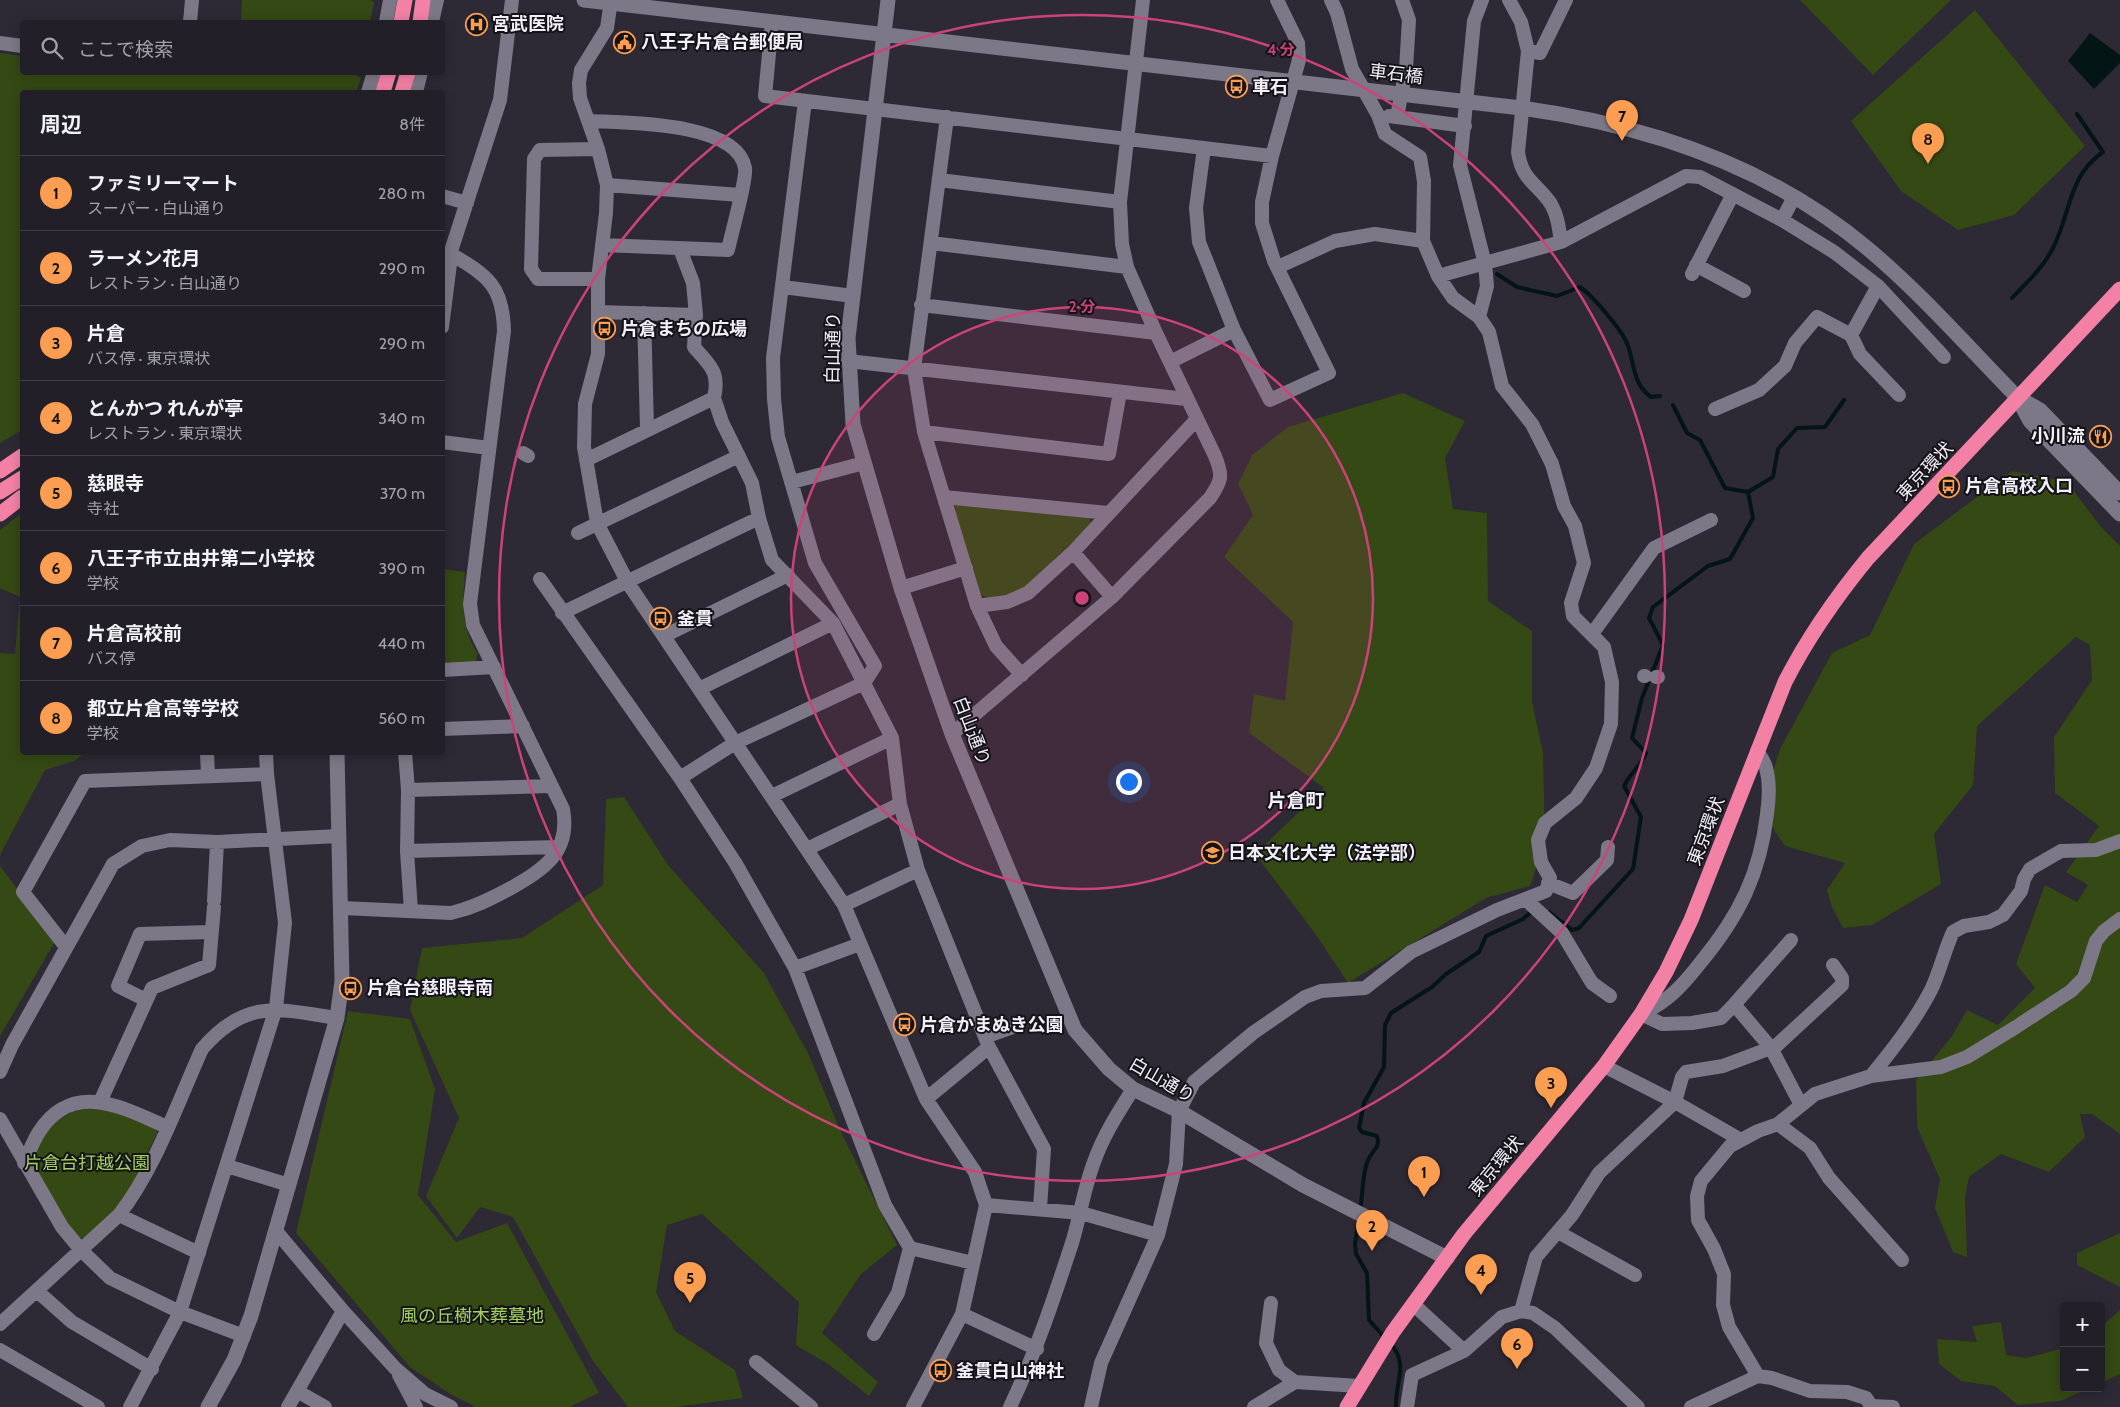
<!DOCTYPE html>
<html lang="ja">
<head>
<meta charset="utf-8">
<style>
  :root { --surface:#221f28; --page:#2e2c34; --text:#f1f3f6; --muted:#a2a2a8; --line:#3f3d45; --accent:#fb9e51 }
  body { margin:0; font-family:Cabin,"Noto Sans JP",sans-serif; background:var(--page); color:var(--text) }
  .controls { position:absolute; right:15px; bottom:15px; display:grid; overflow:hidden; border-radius:5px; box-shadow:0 2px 12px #0003 }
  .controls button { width:45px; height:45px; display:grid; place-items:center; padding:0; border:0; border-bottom:1px solid var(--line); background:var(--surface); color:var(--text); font:25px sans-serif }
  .you { position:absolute; left:1128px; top:781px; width:18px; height:18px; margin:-12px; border:4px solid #fff; border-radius:50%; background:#1a73e8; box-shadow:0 0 0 8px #1a73e833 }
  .badge { display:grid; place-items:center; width:32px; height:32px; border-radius:50%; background:var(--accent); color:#111; font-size:16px; font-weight:700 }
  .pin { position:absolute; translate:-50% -41px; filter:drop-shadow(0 1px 2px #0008) }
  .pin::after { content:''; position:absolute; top:26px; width:18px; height:15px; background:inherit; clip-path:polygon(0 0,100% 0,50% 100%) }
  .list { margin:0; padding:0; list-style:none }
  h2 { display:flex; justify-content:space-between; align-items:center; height:65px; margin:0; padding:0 20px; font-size:21px }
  h2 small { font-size:16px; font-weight:400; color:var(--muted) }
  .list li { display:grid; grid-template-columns:32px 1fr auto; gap:15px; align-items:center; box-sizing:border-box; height:75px; padding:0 20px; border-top:1px solid var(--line) }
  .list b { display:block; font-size:19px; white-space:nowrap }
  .list p { margin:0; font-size:16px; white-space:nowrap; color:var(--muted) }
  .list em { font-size:16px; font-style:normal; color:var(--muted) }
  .icon { flex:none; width:28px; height:28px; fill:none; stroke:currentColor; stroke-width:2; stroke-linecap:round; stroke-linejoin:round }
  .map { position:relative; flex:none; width:2120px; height:1407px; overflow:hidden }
  .search { position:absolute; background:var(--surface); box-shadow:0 2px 12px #0003; left:20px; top:20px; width:425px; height:55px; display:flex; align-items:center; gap:12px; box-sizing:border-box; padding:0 18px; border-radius:5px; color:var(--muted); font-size:19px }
  .panel { position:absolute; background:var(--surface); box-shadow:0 2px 12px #0003; left:20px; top:90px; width:425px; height:665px; border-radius:5px }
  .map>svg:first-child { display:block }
  .green { fill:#344914 }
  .water { fill:#041516 }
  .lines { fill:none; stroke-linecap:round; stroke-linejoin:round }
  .stream { stroke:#041516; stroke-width:4 }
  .street { stroke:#7c7887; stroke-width:14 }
  .secondary { stroke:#7c7887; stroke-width:15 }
  .highway { stroke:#f381a5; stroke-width:15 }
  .ring { fill:none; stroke:#cc437a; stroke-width:2.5 }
  .labels { text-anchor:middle; stroke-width:4; stroke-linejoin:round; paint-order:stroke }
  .poi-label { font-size:18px; font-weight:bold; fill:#f2eff8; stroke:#141318; text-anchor:start }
  .street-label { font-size:18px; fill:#f2eff8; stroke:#141318 }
  .park-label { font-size:18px; fill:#a3d261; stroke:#141318 }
  .neighbourhood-label { font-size:19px; font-weight:bold; fill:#f2eff8; stroke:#141318 }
  .centre { fill:#cc437a; stroke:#141318; stroke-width:2.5 }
  .ring-label { font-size:15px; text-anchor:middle; font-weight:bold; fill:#cc437a; stroke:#141318; stroke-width:4; stroke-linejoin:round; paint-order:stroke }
</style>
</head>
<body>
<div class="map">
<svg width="2120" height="1407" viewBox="0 0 2120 1407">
  <rect width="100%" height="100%" fill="#2d2935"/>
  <!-- green -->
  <path class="green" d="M242,0H371L374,3L370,22H241Z
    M1800,0H1951L1873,75Z
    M1975,10L2085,146L2014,215L1958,230L1901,191L1851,121Z
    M0,53L22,56V72H358L357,76L361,78L356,92H22V430L0,443Z
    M1403,393L1465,421L1445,458L1453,509L1487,513L1488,601L1532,631V702L1543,753L1545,841L1530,886L1486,898L1348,983L1314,932L1255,854L1324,788L1249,733L1254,694L1285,701L1293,622L1224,557L1253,515L1238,484L1252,455L1288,427Z
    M2012,471L2067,482L2101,527L2120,546V1134L2092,1114H2080L2085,1137L2049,1172L2001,1154L1969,1177L1965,1196L1967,1257L1953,1252L1935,1208L1940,1179L1917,1127L1916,1080L1952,1036L1967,1010L1998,1025L2035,988L2016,964L2045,885L2077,902L2088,885L2066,872L2099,826L2055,793L2054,737L2092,680L2090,645L2076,637L1977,726L1973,785L1934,834L1941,884L1872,925L1843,928L1832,907L1827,890L1845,863L1785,846L1760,809L1781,747L1832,653L1870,635L1914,544Z
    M955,502L1089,517L1091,524L1022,590L989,599L980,594L951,508Z
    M22,513V752L85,753L74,761L45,770L0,855V653L15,654L20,597L0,588V530Z
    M443,569L465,572C463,602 460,627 478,654L474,664L443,665Z
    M624,797L668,865L764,973L809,1055L840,1130L897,1245L861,1274L822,1333L878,1382L869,1396L828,1364L796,1345L799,1302L702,1214L667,1225L656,1292L675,1331L735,1370L743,1398L675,1407H628L593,1361L513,1217L480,1207L457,1238L426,1196L459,1118L410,1010L422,948L522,938L603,885L606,799Z
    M0,866L56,940L0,1036Z
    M348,1011L410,1019L435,1089L418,1195L456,1242L507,1223L599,1393L569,1407H476L452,1395L410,1367L296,1233Z
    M98,1108L114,1111L155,1127L157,1133L128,1194L113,1213L84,1238H80L61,1218L29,1160C47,1127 58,1110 98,1108Z
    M2120,1233V1287L2077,1265V1253Z
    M2120,1310V1374L2101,1383V1327Z
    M2001,1322L2006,1355L2026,1358L2064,1348V1388H2090L2060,1401L2018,1405L1995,1386L1961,1381L1939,1364L1937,1339L1977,1342L1972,1326Z"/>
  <!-- water -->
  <path class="water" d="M2090,33L2120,55V63L2094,89L2068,61Z"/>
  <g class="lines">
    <!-- stream -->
    <path class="stream" d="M1497,274L1517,287L1557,296L1580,287C1592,295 1619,327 1626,341C1635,360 1631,383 1651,397L1660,396
      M2012,298C2027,282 2043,268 2053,248C2071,213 2068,176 2103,152L2077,114
      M1673,405L1687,433L1700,440L1725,488L1748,492
      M1549,912L1572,930L1579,928L1633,869L1641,817L1624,786C1630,773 1641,766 1646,753L1632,738L1642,698L1663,645L1649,618L1653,607L1708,566L1730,559L1753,518L1748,492L1773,477L1778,449L1797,428L1825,427L1844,400
      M1360,1211C1363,1195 1362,1174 1368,1160C1372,1150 1381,1148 1377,1136L1362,1132L1359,1128L1364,1103L1384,1067L1385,1025L1391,1013L1432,987L1446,974L1479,952L1486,936L1523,919L1532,911
      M1359,1218L1355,1244L1356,1254L1367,1273L1369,1320L1386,1339
      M1391,1344C1409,1365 1395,1382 1396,1407"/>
    <!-- street -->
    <path class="street" d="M611,0L607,28L581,70L579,83L580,98L598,149L607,185L606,213L598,279V354L585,404L584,447L597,523L628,583L844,905L926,1099L975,1172L986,1205L962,1314L913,1407
      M1331,0L1337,13L1352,69L1378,115L1385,134L1420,157L1424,181L1423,241L1438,276L1453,298L1479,317
      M1509,0L1521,22L1528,51L1518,152C1522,181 1537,183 1551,204C1558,216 1559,229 1561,242
      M190,22L192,0
      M386,22L390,0
      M432,22L437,0
      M772,22L765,96L1272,156
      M0,43L22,46
      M1528,51L1540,53L1566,0
      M368,92L374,72
      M416,92L421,72
      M1389,116L1465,126
      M947,117L914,369L924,432L977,606L996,646L1022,675
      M1397,117L1406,69L1409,20L1402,0
      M588,121C624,123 737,121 745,168C747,179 731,235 728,250L602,245
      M1204,148L1196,208L1199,242L1234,330L1270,400L1329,373L1274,261L1262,223V202L1272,156L1299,60L1298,43L1277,0
      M939,180L1120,202
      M607,185L740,195
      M442,196L467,203
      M931,243L1127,267
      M1696,265L1744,291
      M1278,267L1335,241L1375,234L1423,241
      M1692,274L1733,194
      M1438,276L1561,242L1686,176L1700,177L1782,220L1794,197
      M598,279H538L531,269L534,159L540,150L598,149
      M1878,286L1944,357
      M783,287L853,296
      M921,305L1156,333
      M598,312L696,315
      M644,313L647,429
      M442,327L452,248L500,100L512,0
      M1851,335L1860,354L1899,395
      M848,361L1186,399
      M1170,362L1234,330
      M714,398L722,422L752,483L759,518L772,560L833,623L892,738L900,804L918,870L989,1047L926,1099
      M1715,409L1759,390L1785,366L1795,343L1817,317L1851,335L1878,286L1834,252L1782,220
      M924,432L1109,454L1120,392
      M442,442L489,448
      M523,453L528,456
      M586,460L714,398C720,371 710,366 694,347L696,315L693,283L680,249
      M792,482L864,463
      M944,497L1108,513
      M578,533L739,456
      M1073,552L1112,597
      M540,579L680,778L736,864L795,968L885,1205L910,1248L973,1263
      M901,588L966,568
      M977,606L1007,602L1028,593L1073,552L1197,419
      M562,613L759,518
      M1592,634L1654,548L1711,520
      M664,636L788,575
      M442,670L494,667
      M1644,676H1645
      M1656,677H1658
      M699,689L833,623
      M442,729L523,726
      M952,734L1112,597L1210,498C1222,480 1223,476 1215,456L1156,333L1127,267L1122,244L1120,202L1143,0
      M207,752L208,775
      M405,752L408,790L407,851L411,911
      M680,778L735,743L864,683L875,666L815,563L778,437L774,399L773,358L805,101
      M408,790L552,786
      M772,796L892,738
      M807,849L900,804
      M407,851L559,847
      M1548,883L1573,893L1607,860L1608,847
      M1525,899L1562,933L1592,983L1610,996
      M214,901L217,842
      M844,905L918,870
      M342,908L451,913C473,908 491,899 511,888C544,869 571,852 563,809L473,625L470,604L504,331C503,286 488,276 451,254
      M66,947L23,892L85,781L267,774
      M795,968L860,944
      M146,1000L118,986L140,934L211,932
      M1732,1007L1791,940
      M1641,1014C1668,1002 1683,985 1701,962C1739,916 1760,874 1767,814C1769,800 1770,782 1766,768C1765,762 1760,756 1757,751
      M1641,1014L1662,1024L1692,1023L1721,1018L1732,1007L1738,1009L1771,1048L1801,1105
      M985,1037L1013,1027
      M989,1047L1044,1149L1040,1208
      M1604,1066L1675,1102L1741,1140
      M0,1072L12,1045L113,864L142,846L170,840L217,842L339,836
      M1871,1076C1893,1049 1915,1021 1931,990C1940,972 1944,951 1953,932L1964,926L1989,922L2003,915L2021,891L2024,879L2030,869L2061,851L2096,850L2120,841
      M100,1102L152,988L209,965L214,907
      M0,1119L62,1227L81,1250L110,1278L180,1312L244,1336
      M1778,1124L1810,1148L1829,1178L1902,1260
      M24,1163C29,1153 33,1141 39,1132C73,1079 124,1108 167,1127
      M227,1166L289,1185
      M986,1205L1081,1213L1158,1235
      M119,1215L199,1253
      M276,1231L343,1311L395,1368L425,1394L451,1407
      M1558,1232L1635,1275
      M37,1291L72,1322L152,1369
      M1271,1303L1266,1343L1279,1370L1295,1382
      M1413,1304L1464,1351L1502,1317L1521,1311L1533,1313L1555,1328L1638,1407
      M1521,1311L1536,1257L1572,1215L1599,1173L1675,1102L1682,1077L1686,1072L1723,1066L1776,1046L1842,985V978L1833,965
      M962,1314L1037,1349
      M0,1324L119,1215C156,1167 177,1104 202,1049C246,998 278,1009 337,1018
      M874,1334L898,1293L910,1248
      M0,1350L98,1407
      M756,1362L811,1407
      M399,1375L416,1407
      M1758,1376L1729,1327L1723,1305L1724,1274L1714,1249L1698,1220L1697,1196L1701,1181L1730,1146L1758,1131L1778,1124L1815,1094L1871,1076L1941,1067L1967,1057L2016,1027L2071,991L2084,978L2096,941L2104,931L2120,919
      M297,1391L325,1407
      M1872,1406L1893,1407
      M130,1407L180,1312L276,1008L285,923L267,774L266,752
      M288,1407L343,1311
      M1010,1407C1036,1352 1053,1301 1072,1243C1080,1217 1084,1188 1094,1162C1103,1136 1118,1113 1133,1089
      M1091,1407L1101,1363L1158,1235L1176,1164L1179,1111L1194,1082L1253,1033L1305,997L1321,991L1365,988L1411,952L1497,910L1546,891L1550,878L1541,862L1538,840L1545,823L1576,798L1596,768L1611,724L1612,682L1604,647L1573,616L1571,603L1584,563L1575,526L1564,506L1552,464L1532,424L1502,386L1489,332L1479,317L1487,286L1485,264L1460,165L1474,21L1482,0
      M1254,1407L1295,1382L1359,1386
      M1407,1407L1412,1375L1464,1351
      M1691,1407L1758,1376L1772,1378L1810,1391L1847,1392L1866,1398L1872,1407"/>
    <!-- secondary -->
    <path class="secondary" d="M584,0L1521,108C1646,125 1769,166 1867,248C1921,293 1968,347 2017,397L2040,410L2120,493
      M888,0L848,338L853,424L901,588L952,734L1075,1030L1109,1069L1133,1089L1179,1111L1303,1185L1447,1258
      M2017,397L2030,421L2120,514
      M208,1407L234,1360L251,1316L337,1018L342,981L337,752"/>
    <!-- highway -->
    <path class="highway" d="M401,22L405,0
      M420,22L423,0
      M383,92L389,72
      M402,92L408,72
      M0,471L22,456
      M0,492L22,478
      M0,514L22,497
      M1347,1407L1393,1332L1464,1234L1604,1066L1641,1014L1666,972L1691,920L1785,682C1808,637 1836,597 1868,558L2120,289"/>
  </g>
  <!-- distance rings -->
  <circle cx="1082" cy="598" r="291" fill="#cc437a" fill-opacity=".12"/>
  <g class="ring">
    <circle cx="1082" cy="598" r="291"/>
    <circle cx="1082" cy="598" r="583"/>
  </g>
  <!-- icons -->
  <defs>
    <symbol id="hospital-ring" viewBox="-11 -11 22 22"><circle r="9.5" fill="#141318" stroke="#fb9e51" stroke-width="1.5"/><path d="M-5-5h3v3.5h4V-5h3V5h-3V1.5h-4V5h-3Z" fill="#fb9e51"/></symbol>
    <symbol id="civic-ring" viewBox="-11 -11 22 22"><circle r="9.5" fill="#141318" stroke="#fb9e51" stroke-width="1.5"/><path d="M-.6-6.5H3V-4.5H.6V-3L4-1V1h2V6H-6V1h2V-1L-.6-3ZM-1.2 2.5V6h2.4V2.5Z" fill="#fb9e51"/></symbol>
    <symbol id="bus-ring" viewBox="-11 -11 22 22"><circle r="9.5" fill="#141318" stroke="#fb9e51" stroke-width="1.5"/><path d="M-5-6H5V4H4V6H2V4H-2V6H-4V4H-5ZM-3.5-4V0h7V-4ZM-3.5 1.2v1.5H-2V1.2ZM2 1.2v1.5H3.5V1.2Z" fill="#fb9e51"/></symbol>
    <symbol id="restaurant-ring" viewBox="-11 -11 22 22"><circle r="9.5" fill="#141318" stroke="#fb9e51" stroke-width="1.5"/><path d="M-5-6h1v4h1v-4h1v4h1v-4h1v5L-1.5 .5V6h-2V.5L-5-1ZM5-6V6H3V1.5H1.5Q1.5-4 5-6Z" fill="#fb9e51"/></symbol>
    <symbol id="university-ring" viewBox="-11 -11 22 22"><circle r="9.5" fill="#141318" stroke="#fb9e51" stroke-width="1.5"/><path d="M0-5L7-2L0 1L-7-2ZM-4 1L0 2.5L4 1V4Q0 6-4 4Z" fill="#fb9e51"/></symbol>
  </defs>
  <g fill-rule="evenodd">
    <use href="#hospital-ring" x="464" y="12" width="25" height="25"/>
    <use href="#civic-ring" x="612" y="30" width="25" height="25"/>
    <use href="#bus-ring" x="1224" y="74" width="25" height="25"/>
    <use href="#bus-ring" x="592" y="316" width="25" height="25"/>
    <use href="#restaurant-ring" x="2088" y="424" width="25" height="25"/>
    <use href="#bus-ring" x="1936" y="474" width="25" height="25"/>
    <use href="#bus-ring" x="648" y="606" width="25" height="25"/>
    <use href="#university-ring" x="1200" y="840" width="25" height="25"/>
    <use href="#bus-ring" x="338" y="976" width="25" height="25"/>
    <use href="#bus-ring" x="892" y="1012" width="25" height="25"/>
    <use href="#bus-ring" x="928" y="1358" width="25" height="25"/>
  </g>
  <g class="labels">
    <!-- poi labels -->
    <g class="poi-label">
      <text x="492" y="30">宮武医院</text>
      <text x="641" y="48">八王子片倉台郵便局</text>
      <text x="1252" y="93">車石</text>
      <text x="621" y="335">片倉まちの広場</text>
      <text x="2085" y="442" text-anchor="end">小川流</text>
      <text x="1965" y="492">片倉高校入口</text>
      <text x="677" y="625">釜貫</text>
      <text x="1228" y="859">日本文化大学（法学部）</text>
      <text x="367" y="994">片倉台慈眼寺南</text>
      <text x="920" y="1031">片倉かまぬき公園</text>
      <text x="956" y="1377">釜貫白山神社</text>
    </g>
    <!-- street labels -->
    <g class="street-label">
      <text transform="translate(1396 74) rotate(7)" y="6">車石橋</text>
      <text transform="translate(833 348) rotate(-89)" y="6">白山通り</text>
      <text transform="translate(1925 471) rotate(-47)" y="6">東京環状</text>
      <text transform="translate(972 731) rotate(69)" y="6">白山通り</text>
      <text transform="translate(1706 831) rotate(-69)" y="6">東京環状</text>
      <text transform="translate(1162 1080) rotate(30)" y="6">白山通り</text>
      <text transform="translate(1496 1166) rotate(-50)" y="6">東京環状</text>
    </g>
    <!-- park labels -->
    <g class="park-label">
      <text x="87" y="1169">片倉台打越公園</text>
      <text x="472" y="1322">風の丘樹木葬墓地</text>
    </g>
    <!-- neighbourhood labels -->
    <g class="neighbourhood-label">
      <text x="1296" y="807">片倉町</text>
    </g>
  </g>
  <circle cx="1082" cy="598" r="8" class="centre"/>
  <g class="ring-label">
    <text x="1281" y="55">4 分</text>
    <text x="1082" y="312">2 分</text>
  </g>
</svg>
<div class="controls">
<button>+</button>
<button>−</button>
</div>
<div class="you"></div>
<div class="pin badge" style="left:1424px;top:1197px">1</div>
<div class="pin badge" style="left:1372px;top:1251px">2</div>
<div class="pin badge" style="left:1551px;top:1108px">3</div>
<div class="pin badge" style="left:1481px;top:1295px">4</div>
<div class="pin badge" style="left:690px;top:1303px">5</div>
<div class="pin badge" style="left:1517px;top:1369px">6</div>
<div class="pin badge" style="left:1622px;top:141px">7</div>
<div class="pin badge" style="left:1928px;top:164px">8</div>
<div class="search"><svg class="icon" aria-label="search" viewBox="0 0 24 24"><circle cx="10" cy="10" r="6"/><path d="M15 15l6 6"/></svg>ここで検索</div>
<section class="panel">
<h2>周辺<small>8件</small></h2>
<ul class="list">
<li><span class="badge">1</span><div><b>ファミリーマート</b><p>スーパー · 白山通り</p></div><em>280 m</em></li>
<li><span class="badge">2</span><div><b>ラーメン花月</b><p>レストラン · 白山通り</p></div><em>290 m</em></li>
<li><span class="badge">3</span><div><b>片倉</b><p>バス停 · 東京環状</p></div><em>290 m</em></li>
<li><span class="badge">4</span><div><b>とんかつ れんが亭</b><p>レストラン · 東京環状</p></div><em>340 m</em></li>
<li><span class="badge">5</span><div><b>慈眼寺</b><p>寺社</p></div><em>370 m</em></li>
<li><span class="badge">6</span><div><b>八王子市立由井第二小学校</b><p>学校</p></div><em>390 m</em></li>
<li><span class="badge">7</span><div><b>片倉高校前</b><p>バス停</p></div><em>440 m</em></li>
<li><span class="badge">8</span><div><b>都立片倉高等学校</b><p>学校</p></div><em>560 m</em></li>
</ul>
</section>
</div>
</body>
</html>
